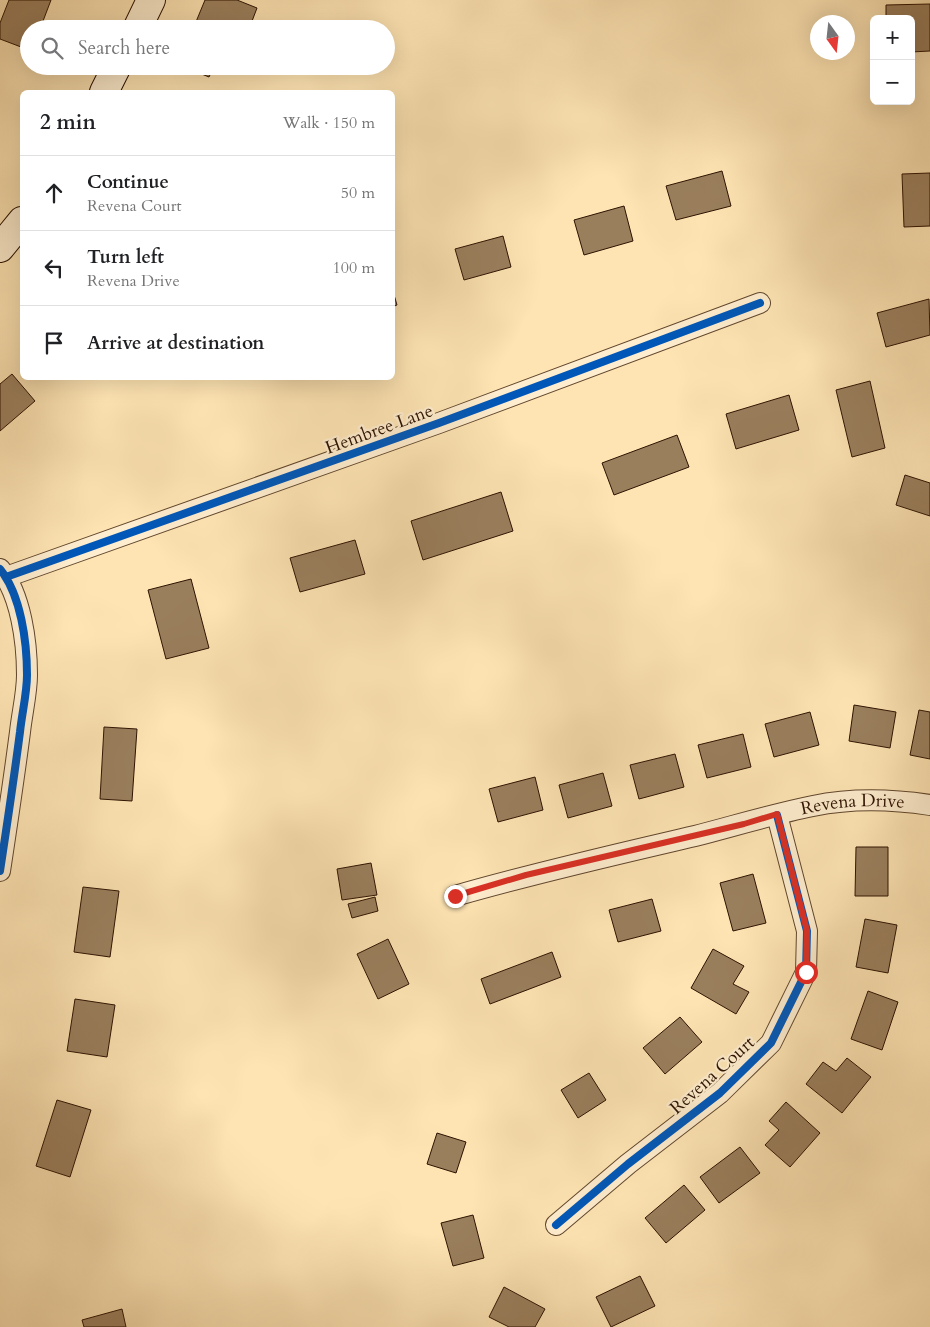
<!DOCTYPE html>
<html lang="en">
<head>
<meta charset="utf-8">
<style>
  :root { --surface:#fff; --page:#f2f2f2; --text:#202124; --muted:#757577; --line:#e0e0e0 }
  body { margin:0; font-family:Cardo,serif; background:var(--page); color:var(--text) }
  .controls { position:absolute; right:15px; top:15px; display:grid; overflow:hidden; border-radius:8px; box-shadow:0 5px 20px #0002 }
  .controls button { width:45px; height:45px; display:grid; place-items:center; padding:0; border:0; border-bottom:1px solid var(--line); background:var(--surface); color:var(--text); font:25px sans-serif }
  .compass { position:absolute; left:810px; top:15px; width:45px; height:45px; border-radius:50%; background:var(--surface); box-shadow:0 5px 20px #0002; rotate:165deg }
  .stop { position:absolute; width:15px; height:15px; margin:-11px; border:4px solid #d93025; border-radius:50%; background:#fff }
  .stop.end { background:#d93025; border-color:#fff; box-shadow:0 1px 5px #0008 }
  .list { margin:0; padding:0; list-style:none }
  h2 { display:flex; justify-content:space-between; align-items:center; height:65px; margin:0; padding:0 20px; font-size:21px }
  h2 small { font-size:16px; font-weight:400; color:var(--muted) }
  .list li { display:grid; grid-template-columns:32px 1fr auto; gap:15px; align-items:center; box-sizing:border-box; height:75px; padding:0 20px; border-top:1px solid var(--line) }
  .list b { display:block; font-size:19px; white-space:nowrap }
  .list p { margin:0; font-size:16px; white-space:nowrap; color:var(--muted) }
  .list em { font-size:16px; font-style:normal; color:var(--muted) }
  .icon { flex:none; width:28px; height:28px; fill:none; stroke:currentColor; stroke-width:2; stroke-linecap:round; stroke-linejoin:round }
  .map { position:relative; flex:none; width:930px; height:1327px; overflow:hidden }
  .search { position:absolute; background:var(--surface); box-shadow:0 5px 20px #0002; left:20px; top:20px; width:375px; height:55px; display:flex; align-items:center; gap:12px; box-sizing:border-box; padding:0 18px; border-radius:28px; color:var(--muted); font-size:19px }
  .panel { position:absolute; background:var(--surface); box-shadow:0 5px 20px #0002; left:20px; top:90px; width:375px; height:290px; border-radius:8px }
  .map>svg:first-child { display:block }
  .building { fill:#9a7f5d; stroke:#2d1200 }
  .lines { fill:none; stroke-linecap:round; stroke-linejoin:round }
  .street-casing { stroke:#61462d; stroke-width:22 }
  .secondary-casing { stroke:#2d1200; stroke-width:30 }
  .street { stroke:#feedce; stroke-width:20 }
  .secondary { stroke:#feedce; stroke-width:28 }
  .cycleway-casing { stroke:#feedce; stroke-width:11 }
  .cycleway { stroke:#0057b8; stroke-width:8 }
  .route { stroke:#d93025; stroke-width:6 }
  .labels { text-anchor:middle; stroke-width:4.5; stroke-linejoin:round; paint-order:stroke }
  .street-label { font-size:18px; fill:#2d1200; stroke:#feedce }
</style>
</head>
<body>
<div class="map">
<svg width="930" height="1327" viewBox="0 0 930 1327">
  <rect width="100%" height="100%" fill="#fee4b3"/>
  <filter id="stains"><feTurbulence type="fractalNoise" baseFrequency=".004" numOctaves="4"/><feColorMatrix values="0 0 0 0 .2 0 0 0 0 .09 0 0 0 0 .02 0 0 0 .5 -.17"/></filter>
  <radialGradient id="worn" r=".72"><stop offset=".6" stop-color="#630" stop-opacity="0"/><stop offset="1" stop-color="#630" stop-opacity=".3"/></radialGradient>
  <!-- building -->
  <path class="building" d="M9,0H51L40,29H29V50L0,39V23Z
    M205,0H237L257,8L249,29H193Z
    M930,4V51L911,52V19H886V5Z
    M182,66H214L209,77Z
    M722,171L731,206L676,220L666,186Z
    M930,173V226L904,227L902,174Z
    M624,206L633,241L584,255L574,220Z
    M503,236L511,267L464,280L455,249Z
    M392,288L397,305L392,307Z
    M929,299L930,335L886,347L877,313Z
    M12,374L35,401L0,431V384Z
    M870,381L885,448L852,457L836,390Z
    M789,395L799,430L736,449L726,414Z
    M677,435L689,467L614,495L602,463Z
    M905,475L930,483V516L896,505Z
    M501,492L513,531L423,560L411,521Z
    M355,540L365,574L300,592L290,558Z
    M191,579L209,648L166,659L148,590Z
    M854,705L896,712L890,748L849,741Z
    M919,710L930,712V759L910,755Z
    M810,712L819,745L774,757L765,724Z
    M104,727L137,729L132,801L100,799Z
    M743,734L751,767L707,778L698,745Z
    M675,754L684,787L639,799L630,765Z
    M603,773L612,806L568,818L559,785Z
    M535,777L543,810L498,822L489,789Z
    M856,847H888V896H855Z
    M371,863L377,895L342,900L337,869Z
    M753,874L766,923L733,931L720,883Z
    M83,887L119,891L110,957L74,952Z
    M375,897L378,911L352,918L348,904Z
    M652,899L661,931L618,942L609,910Z
    M865,919L897,925L888,973L856,967Z
    M388,939L409,984L378,999L357,954Z
    M713,949L744,966L733,984L749,992L736,1014L691,988Z
    M552,952L561,977L490,1004L481,979Z
    M868,991L898,1002L882,1050L851,1039Z
    M75,999L115,1005L107,1057L67,1051Z
    M680,1017L702,1042L665,1074L643,1048Z
    M847,1058L871,1077L842,1113L806,1084L823,1062L836,1071Z
    M589,1073L606,1100L578,1118L561,1090Z
    M57,1100L91,1110L70,1177L36,1166Z
    M786,1102L820,1133L790,1167L765,1145L779,1130L769,1121Z
    M437,1133L466,1142L456,1173L427,1164Z
    M740,1147L760,1173L719,1203L700,1177Z
    M684,1185L705,1210L666,1243L645,1218Z
    M473,1215L484,1258L453,1266L441,1223Z
    M640,1276L655,1306L611,1327L596,1297Z
    M504,1287L545,1309L535,1327H509L489,1317Z
    M122,1309L126,1327H84L82,1320Z"/>
  <g class="lines">
    <defs>
      <g id="street">
        <path d="M0,569C21,595 27,642 27,675C27,693 22,713 20,732C14,778 7,825 0,871"/>
        <path d="M6,577L439,423L760,303"/>
        <path id="s1" d="M455,896C534,873 614,855 695,836C734,826 773,814 813,806C851,798 891,799 930,805"/>
        <path d="M556,1225L628,1164L720,1093L771,1043L806,972L807,931L777,815"/>
      </g>
      <path id="secondary" d="M137,29L151,0
        M104,92L117,66
        M0,248L22,221"/>
    </defs>
    <!-- street casing -->
    <use href="#street" class="street-casing"/>
    <!-- secondary casing -->
    <use href="#secondary" class="secondary-casing"/>
    <!-- street -->
    <use href="#street" class="street"/>
    <!-- secondary -->
    <use href="#secondary" class="secondary"/>
    <defs>
      <path id="cycleway" d="M0,569C21,595 27,642 27,675C27,693 22,713 20,732C14,778 7,825 0,871
        M6,577L439,423L760,303
        M556,1225L628,1164L720,1093L771,1043L806,972L807,931L777,815"/>
    </defs>
    <!-- cycleway casing -->
    <use href="#cycleway" class="cycleway-casing"/>
    <!-- cycleway -->
    <use href="#cycleway" class="cycleway"/>
  </g>
  <g class="lines">
    <!-- route -->
    <path class="route" d="M455,896L526,875L744,824L777,814L807,931L806,972"/>
  </g>
  <g class="labels">
    <!-- street labels -->
    <g class="street-label">
      <text transform="translate(379 429) rotate(-20)" y="6">Hembree Lane</text>
      <text dy="6" stroke="none"><textPath href="#s1" startOffset="409">Revena Drive</textPath></text>
      <text transform="translate(712 1075) rotate(-42)" y="6">Revena Court</text>
    </g>
  </g>
  <rect width="100%" height="100%" filter="url(#stains)"/>
  <rect width="100%" height="100%" fill="url(#worn)"/>
</svg>
<div class="controls">
<button>+</button>
<button>−</button>
</div>
<svg class="compass" viewBox="-18 -18 36 36"><path d="M0-13l5 13h-10z" fill="#e53935"/><path d="M0 13l5-13h-10z" fill="#757577"/></svg>
<div class="stop" style="left:806px;top:972px"></div>
<div class="stop end" style="left:455px;top:896px"></div>
<div class="search"><svg class="icon" aria-label="search" viewBox="0 0 24 24"><circle cx="10" cy="10" r="6"/><path d="M15 15l6 6"/></svg>Search here</div>
<section class="panel">
<h2>2 min<small>Walk · 150 m</small></h2>
<ul class="list">
<li><svg class="icon" aria-label="ahead" viewBox="0 0 24 24"><path d="M12 20V5M6 11l6-6 6 6"/></svg><div><b>Continue</b><p>Revena Court</p></div><em>50 m</em></li>
<li><svg class="icon" aria-label="left" viewBox="0 0 24 24"><path d="M17 20v-9H6M10 6l-5 5 5 5"/></svg><div><b>Turn left</b><p>Revena Drive</p></div><em>100 m</em></li>
<li><svg class="icon" aria-label="arrive" viewBox="0 0 24 24"><path d="M6 21V4h12l-3 4 3 4H6"/></svg><div><b>Arrive at destination</b></div></li>
</ul>
</section>
</div>
</body>
</html>
